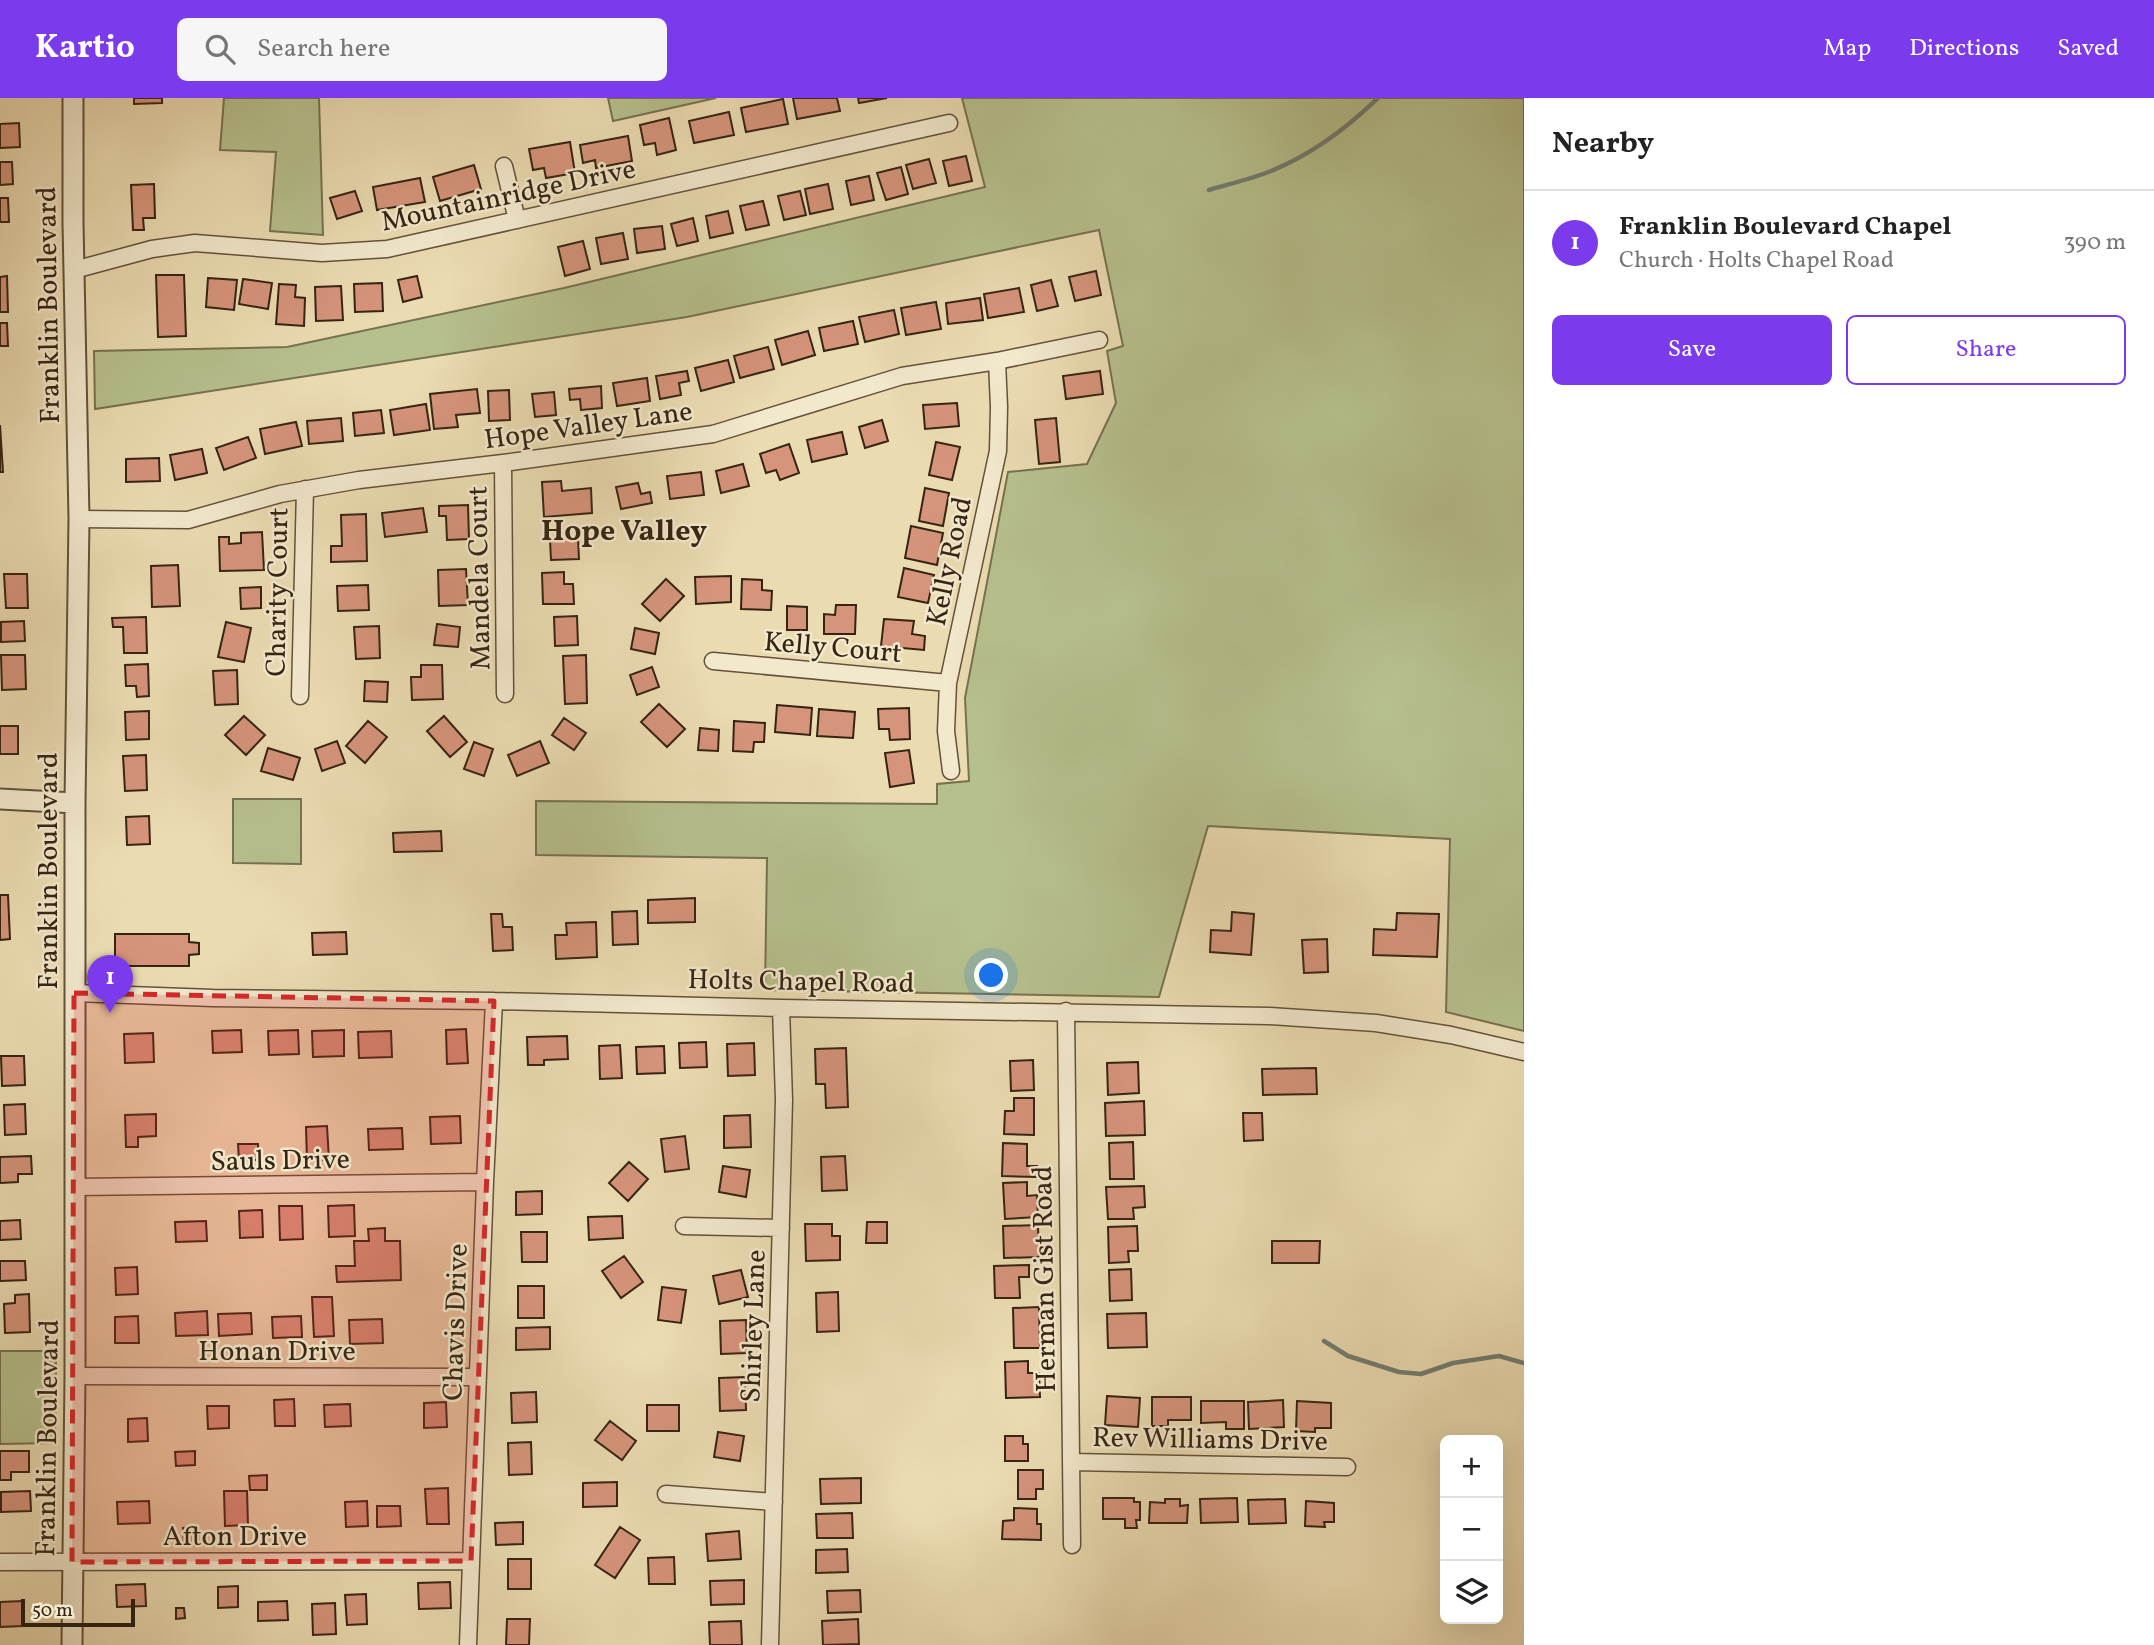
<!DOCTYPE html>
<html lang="en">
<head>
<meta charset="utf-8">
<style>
  :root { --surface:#fff; --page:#f6f6f6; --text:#222; --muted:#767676; --line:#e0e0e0; --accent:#7c3aed }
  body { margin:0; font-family:Vollkorn,serif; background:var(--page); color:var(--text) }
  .controls { position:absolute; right:21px; bottom:21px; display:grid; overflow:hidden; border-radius:10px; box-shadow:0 7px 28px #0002 }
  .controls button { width:63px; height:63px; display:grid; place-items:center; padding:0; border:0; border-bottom:2px solid var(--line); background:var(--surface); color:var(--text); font:35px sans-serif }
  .scale { position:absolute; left:21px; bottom:18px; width:114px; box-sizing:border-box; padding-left:7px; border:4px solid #362413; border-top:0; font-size:19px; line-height:24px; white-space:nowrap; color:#362413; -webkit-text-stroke:5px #f2e8cc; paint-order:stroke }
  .you { position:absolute; left:992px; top:878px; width:24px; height:24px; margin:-18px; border:5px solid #fff; border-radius:50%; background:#1a73e8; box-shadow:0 0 0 10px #1a73e833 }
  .badge { display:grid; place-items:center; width:46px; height:46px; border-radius:50%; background:var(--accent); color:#fff; font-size:23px; font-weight:700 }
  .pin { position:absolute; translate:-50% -58px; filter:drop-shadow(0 2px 4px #0008) }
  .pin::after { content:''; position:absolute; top:37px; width:24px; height:21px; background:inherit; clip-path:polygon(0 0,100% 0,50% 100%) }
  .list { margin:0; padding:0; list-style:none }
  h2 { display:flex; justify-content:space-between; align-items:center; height:91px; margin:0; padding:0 28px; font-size:30px }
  h2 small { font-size:23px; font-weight:400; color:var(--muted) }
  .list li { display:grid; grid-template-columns:46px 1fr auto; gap:21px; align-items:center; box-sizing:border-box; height:105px; padding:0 28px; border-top:2px solid var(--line) }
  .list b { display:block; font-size:26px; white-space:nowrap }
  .list p { margin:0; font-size:23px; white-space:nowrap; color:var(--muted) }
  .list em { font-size:23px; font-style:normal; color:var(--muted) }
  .actions { display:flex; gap:14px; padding:21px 28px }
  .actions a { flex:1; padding:16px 0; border:2px solid var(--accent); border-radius:10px; text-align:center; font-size:24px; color:var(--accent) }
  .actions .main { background:var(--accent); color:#fff }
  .icon { flex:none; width:38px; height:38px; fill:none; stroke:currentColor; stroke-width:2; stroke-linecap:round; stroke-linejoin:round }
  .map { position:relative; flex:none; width:1524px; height:1547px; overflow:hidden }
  header { display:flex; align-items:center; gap:42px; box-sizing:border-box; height:98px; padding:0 35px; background:var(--accent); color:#fff }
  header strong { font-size:33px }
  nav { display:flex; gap:38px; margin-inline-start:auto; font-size:24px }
  .search { width:490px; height:63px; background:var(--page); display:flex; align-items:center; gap:18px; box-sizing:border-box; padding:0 24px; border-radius:10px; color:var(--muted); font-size:26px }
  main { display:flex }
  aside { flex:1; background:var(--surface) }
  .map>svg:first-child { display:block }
  .green { fill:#b6c08d; stroke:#767250; stroke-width:2 }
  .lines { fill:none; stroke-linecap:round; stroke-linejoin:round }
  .stream { stroke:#727d73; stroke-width:4.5 }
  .building { fill:#d6947b; stroke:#362413; stroke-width:2 }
  .minor-casing { stroke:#63523a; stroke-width:19 }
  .tertiary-casing { stroke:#63523a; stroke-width:23 }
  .minor { stroke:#f2e8cc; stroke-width:16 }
  .tertiary { stroke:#f2e8cc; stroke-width:19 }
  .marked { fill:#d62828; fill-opacity:0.2; stroke:#d62828; stroke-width:5; stroke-dasharray:14 9; stroke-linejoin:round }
  .labels { text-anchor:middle; stroke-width:5; stroke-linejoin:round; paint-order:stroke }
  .street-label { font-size:28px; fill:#362413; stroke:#f2e8cc }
  .neighbourhood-label { font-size:30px; font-weight:bold; fill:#362413; stroke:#f2e8cc }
</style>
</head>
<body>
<header>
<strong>Kartio</strong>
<div class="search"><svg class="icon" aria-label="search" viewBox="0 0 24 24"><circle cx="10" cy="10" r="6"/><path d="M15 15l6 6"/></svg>Search here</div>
<nav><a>Map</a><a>Directions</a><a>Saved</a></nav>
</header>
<main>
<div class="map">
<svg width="1524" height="1547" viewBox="0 0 1524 1547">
  <rect width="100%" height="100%" fill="#ebdbb1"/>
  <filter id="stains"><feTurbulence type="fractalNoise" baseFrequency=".00286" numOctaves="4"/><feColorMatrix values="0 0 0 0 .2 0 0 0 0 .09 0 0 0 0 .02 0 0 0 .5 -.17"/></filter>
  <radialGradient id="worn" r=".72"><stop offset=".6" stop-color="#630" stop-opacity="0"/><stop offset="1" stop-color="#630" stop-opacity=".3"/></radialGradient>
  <!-- green -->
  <path class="green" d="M224,0H319L323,137L270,133L276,54L220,52Z
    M608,0H716L613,23Z
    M962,0H1524V933L1446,914L1450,741L1208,728L1159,899L765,892L767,760L536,757V703L937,706V686L969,683L965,600L1008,374L1087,366L1116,305L1107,253L1123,248L1099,132L687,219L95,311L94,253L287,249L564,190L985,89Z
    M233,701H301V766L233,765Z
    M0,1253H56L55,1345L0,1346Z"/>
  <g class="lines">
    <!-- stream -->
    <path class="stream" d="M1209,92C1229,86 1251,81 1271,73C1311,57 1347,30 1378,0
      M1324,1243L1348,1258L1399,1274L1421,1276L1453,1265L1499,1258L1524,1265"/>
  </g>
  <!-- building -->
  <path class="building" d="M134,0H162V5L134,6Z
    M793,0H837L840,13L797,21Z
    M858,0H887L859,5Z
    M783,1L788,26L746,34L741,10Z
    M729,14L734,37L694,45L689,23Z
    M669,20L676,52L657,57L655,45L644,47L640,27Z
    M19,25L20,49L0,50V26Z
    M628,38L632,63L596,70L595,62L583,65L580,47Z
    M570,44L575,75L546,80L544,70L533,72L529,51Z
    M966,58L972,83L949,88L943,63Z
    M929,61L936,85L913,91L906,67Z
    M0,64H12L13,86L0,87Z
    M474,67L481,91L440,103L433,79Z
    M901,69L908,96L886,102L877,75Z
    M869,78L874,102L851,107L846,83Z
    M420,80L425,104L377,112L373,89Z
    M154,86L155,120H143L144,132H133L131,87Z
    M828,86L833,111L810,116L805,91Z
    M355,93L362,113L337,121L330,100Z
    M800,93L806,117L784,122L778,98Z
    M0,100H8L9,124H0Z
    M763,103L769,127L746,132L740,108Z
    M728,113L733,135L710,140L706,118Z
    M693,120L698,143L677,148L671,126Z
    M662,128L665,151L637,155L634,131Z
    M623,135L628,161L601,166L596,140Z
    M583,143L590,171L565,178L558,149Z
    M1096,173L1101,197L1075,203L1069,179Z
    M156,177H184L186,238L158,239Z
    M7,178L8,214H0V179Z
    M417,178L422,199L403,204L398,182Z
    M208,180L237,182L234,212L206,209Z
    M243,181L272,185L268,211L239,206Z
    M1051,182L1058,208L1037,213L1031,187Z
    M382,185L383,213L355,214L354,186Z
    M279,186L296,187L295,199L305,200L304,228L276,226Z
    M341,188L343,222L316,223L315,189Z
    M1019,190L1024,214L988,220L984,196Z
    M980,200L983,222L948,226L946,205Z
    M936,204L941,231L906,237L901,210Z
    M894,212L899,236L865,244L859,219Z
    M853,223L858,246L824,253L819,230Z
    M0,225H7L8,248H0Z
    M808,233L815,257L782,267L775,242Z
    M768,249L774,271L740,280L734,258Z
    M728,262L734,284L701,293L695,270Z
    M687,273L689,283L679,285L681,297L660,301L656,278Z
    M1100,273L1103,296L1066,301L1063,278Z
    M647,280L650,303L617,308L613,285Z
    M601,288L602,310L581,312L580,301L570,302L569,291Z
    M477,291L480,315L456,317L458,329L434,331L430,296Z
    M509,292L510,322L489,323L488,293Z
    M554,294L556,317L535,319L532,296Z
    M957,305L959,328L925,331L923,307Z
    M426,306L430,332L394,337L390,312Z
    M381,312L384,335L355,338L353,315Z
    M341,320L343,343L309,346L307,323Z
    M1056,320L1060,364L1039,366L1035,322Z
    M882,322L888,343L865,350L859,329Z
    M296,324L302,348L265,356L260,331Z
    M0,327L3,374H0Z
    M842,334L847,356L812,364L807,342Z
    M248,339L256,360L224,372L216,350Z
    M936,344L960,349L952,382L929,377Z
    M789,346L799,375L780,382L776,372L766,375L760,356Z
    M202,351L207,375L175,382L170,357Z
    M159,360L160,383L126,384V361Z
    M743,366L749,388L721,395L716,373Z
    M701,374L704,397L670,401L667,378Z
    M561,383L562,393L591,390L592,415L544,419L542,384Z
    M638,385L641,396L650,394L652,405L621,411L616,389Z
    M925,390L949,395L943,428L919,423Z
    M468,407L469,441L447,442L446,418H439V408Z
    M423,410L427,434L385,439L382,415Z
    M366,416L367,463L331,464V448H342L341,417Z
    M911,428L943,435L937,467L905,460Z
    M262,434L264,472L220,473L219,439H229V446L241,445V435Z
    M578,440L579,461L551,462L550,441Z
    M178,467L180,508L152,509L151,468Z
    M904,470L934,477L928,505L898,499Z
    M466,471L468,507L439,508L438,472Z
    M564,474V486H573L574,506H543L542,475Z
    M4,476H27L28,510H6Z
    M731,478V504L696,506L695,479Z
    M666,481L684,498L660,523L642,506Z
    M742,481L762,482V492L772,493L771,512L741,511Z
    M368,487L369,512L338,513L337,488Z
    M261,489V510L241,511L240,490Z
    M836,507H856L855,536H824V516L835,517Z
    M787,508L807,509V532H787Z
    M577,518L578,547L555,548L554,519Z
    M146,519L147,555H124L123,529H113L112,520Z
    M884,521L914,523L912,536L925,538L924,552L881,548Z
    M24,523L25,543L1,544V524Z
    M226,524L251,530L244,564L218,559Z
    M437,526L460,529L458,549L434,547Z
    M379,528L380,560L356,561L354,529Z
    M635,530L659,535L655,556L631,551Z
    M1,557H25L26,591L2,592Z
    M586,557L587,605L565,606L563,558Z
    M148,566L149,598L137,599L136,588H126L125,567Z
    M421,567H442L443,601L412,602L411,579H421Z
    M652,569L659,589L637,597L630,577Z
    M237,572L238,606L215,607L213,573Z
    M365,583L388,584L387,604L364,603Z
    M659,606L685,631L667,649L641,624Z
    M777,607L812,610L810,637L775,634Z
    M909,610L910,641L890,642L889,631H879L878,611Z
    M819,611L855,614L853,640L817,638Z
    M149,613V641L126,642L125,614Z
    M244,618L265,637L246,657L225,637Z
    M444,618L467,644L450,659L427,633Z
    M564,620L586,635L574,652L552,637Z
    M368,623L387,639L365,665L346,648Z
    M734,623L765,625L764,644H754L753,654L733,653Z
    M0,628H18V656H0Z
    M700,630L719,632L718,653L698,652Z
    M337,643L345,665L322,673L315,651Z
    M540,643L549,665L517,678L508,657Z
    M474,644L493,651L484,678L464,671Z
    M268,650L300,660L293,682L261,673Z
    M909,652L914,685L890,689L885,655Z
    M146,657L147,692L125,693L123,658Z
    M149,718L150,746L127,747L126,719Z
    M441,733L442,753L394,754L393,735Z
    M0,797H8L10,841L0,842Z
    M695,800V824L648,825V802Z
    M637,813L638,846L613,847L612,814Z
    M1232,814L1254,816L1251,857L1210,854L1211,832L1231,833Z
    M1397,815L1439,816L1437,859L1373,857L1374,831L1396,832Z
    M491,816H502L503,829H512L513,852L493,853Z
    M596,824L597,859L556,861L555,837H567L566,825Z
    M346,834L347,856L313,857L312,835Z
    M115,836H189V844L199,845V856L189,857V868H115Z
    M1327,841L1328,874L1304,875L1302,842Z
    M466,931L468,965L447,966L446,932Z
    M241,932L242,954L213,955L212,933Z
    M298,932L299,956L269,957L268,933Z
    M344,932V958L313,959L312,933Z
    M391,933L392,959L359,960L358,934Z
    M153,935L154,964L125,965L124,936Z
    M567,938L568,961L544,962V967H528L527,939Z
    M706,944L707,969L680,970L679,945Z
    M754,945L755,977L728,978L727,946Z
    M620,947L622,980L600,981L599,948Z
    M664,948L665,975L637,976L636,949Z
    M846,950L848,1009L826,1010L825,986H816L815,951Z
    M1,958H24L25,987L2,988Z
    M1033,962L1034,992L1011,993L1010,963Z
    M1138,964L1139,995L1108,997L1107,965Z
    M1316,970L1317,996L1263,997L1262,971Z
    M1014,1000H1034V1037L1004,1036L1005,1013H1014Z
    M1144,1003L1145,1037L1106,1038L1105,1005Z
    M25,1006L26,1036L5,1037L4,1007Z
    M1243,1015H1262L1263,1042L1244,1043Z
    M156,1016V1038L138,1039V1049H126L125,1017Z
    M750,1017L751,1049L724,1050V1018Z
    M460,1018L461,1045L431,1046L430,1019Z
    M327,1028L329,1062L307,1063L306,1029Z
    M402,1030L403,1051L369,1052L368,1031Z
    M685,1038L689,1071L665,1074L661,1041Z
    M1133,1044L1134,1081H1110L1109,1045Z
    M1003,1045L1027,1046V1068H1037V1079L1002,1078Z
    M238,1046H258L259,1062H239Z
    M31,1058L32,1076H18V1084L0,1085V1059Z
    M845,1058L847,1092L822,1093L821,1059Z
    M629,1064L648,1081L628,1103L609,1085Z
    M723,1068L750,1072L746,1099L719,1094Z
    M1027,1084V1098L1037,1097L1038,1119L1005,1121L1003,1085Z
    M1144,1088L1145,1109L1133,1110L1134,1121H1108L1106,1089Z
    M542,1093V1116L516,1117V1094Z
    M354,1107L355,1138L329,1139L328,1108Z
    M279,1108H302L303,1141L280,1142Z
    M262,1112L263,1139L240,1140L239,1113Z
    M622,1118L623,1140L589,1142L588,1119Z
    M20,1122L21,1141L0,1142V1123Z
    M206,1123L207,1143L176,1144L175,1124Z
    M867,1124H887V1145H866Z
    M805,1126H832V1138H840V1162L806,1163Z
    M1038,1127L1039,1159L1004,1160L1003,1128Z
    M1137,1128L1138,1153H1128L1129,1164L1109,1165L1108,1129Z
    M385,1130V1143H400L401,1182L337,1184L336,1168H355L354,1143H369L368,1131Z
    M521,1134H547V1164H522Z
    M1272,1143H1320L1319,1165H1272Z
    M624,1158L643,1184L621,1200L602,1173Z
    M0,1163H25L26,1182L0,1183Z
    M1029,1167V1179H1019L1020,1200H995L994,1168Z
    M137,1169L138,1196L116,1197L115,1170Z
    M1131,1171L1132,1202L1110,1203L1109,1172Z
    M741,1172L748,1199L719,1206L713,1178Z
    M518,1188H544V1220H518Z
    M662,1189L686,1192L681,1225L658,1222Z
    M838,1194L839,1233L817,1234L816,1195Z
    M29,1196L30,1234L5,1235L4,1206L15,1205V1197Z
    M312,1199H332L334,1238L314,1239Z
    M1039,1209L1040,1250H1014L1013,1210Z
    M207,1213L208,1237L176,1238L175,1215Z
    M251,1215L252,1236L219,1238L218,1216Z
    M1146,1215L1147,1249L1108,1250L1107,1216Z
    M138,1218L139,1245H115V1219Z
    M301,1218L302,1239L273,1240L272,1219Z
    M382,1221L383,1245L350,1246L349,1222Z
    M746,1222L747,1255L721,1256L720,1223Z
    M550,1229V1251L516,1252V1230Z
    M1028,1263V1275H1039L1040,1299L1006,1300L1005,1264Z
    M745,1279L746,1312L720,1313L719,1280Z
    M536,1294L537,1324L512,1325L511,1295Z
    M1107,1298L1140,1300L1138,1329L1105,1327Z
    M1152,1299H1191V1322H1168V1328H1152Z
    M294,1301L295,1328H275L274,1302Z
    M1283,1302L1284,1329L1249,1331L1248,1304Z
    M1201,1303H1244V1331H1226V1324L1201,1325Z
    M1297,1303L1331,1305V1330H1315V1334L1296,1333Z
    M446,1304L447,1329L424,1330V1305Z
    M350,1306L351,1328L325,1329L324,1307Z
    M647,1307H679V1333H647Z
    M207,1308H229V1330L208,1331Z
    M147,1320L148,1343L128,1344V1321Z
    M610,1323L636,1343L622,1362L595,1342Z
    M718,1334L744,1338L740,1363L714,1359Z
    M1005,1338H1023V1346H1028V1363H1005Z
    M531,1344L532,1376L509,1377L508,1345Z
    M0,1353H29V1374H11V1382H0Z
    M195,1353V1367L176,1368L175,1354Z
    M1018,1372H1043V1391H1036V1401H1018Z
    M267,1377V1392H250L249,1378Z
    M861,1380V1405L821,1406L820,1381Z
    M617,1384V1408L583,1409V1385Z
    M448,1390L449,1426H427L425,1391Z
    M30,1393L31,1413L1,1414V1394Z
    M224,1393H247L248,1427L225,1428Z
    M1103,1400H1134V1404H1140V1422H1136L1137,1430H1125V1421H1103Z
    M1237,1400L1238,1424L1201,1425L1200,1401Z
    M1165,1401H1180V1408L1188,1407L1187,1425H1149L1150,1404L1165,1405Z
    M1285,1401L1286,1425L1249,1426L1248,1402Z
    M149,1403L150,1425L118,1426L117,1404Z
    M367,1403L368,1428L346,1429L345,1404Z
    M1306,1403L1334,1405V1424H1324L1325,1429L1305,1428Z
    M377,1408H400L401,1428L377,1429Z
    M1014,1410L1037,1411V1426H1041V1442L1002,1441L1003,1423L1014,1422Z
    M852,1415L853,1440H817L816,1416Z
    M523,1424V1446L496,1447L495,1425Z
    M198,1429L199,1447L184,1448L183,1430Z
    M620,1429L640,1442L615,1480L595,1467Z
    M739,1433L741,1461L708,1463L706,1436Z
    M847,1451L848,1474L816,1475V1452Z
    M674,1459L675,1486H649L648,1460Z
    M508,1461H531V1491H508Z
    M744,1482V1506L711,1507L710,1483Z
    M450,1484L451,1510L419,1511L418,1485Z
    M145,1486L146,1508L117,1509L116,1487Z
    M238,1488V1509L218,1510V1489Z
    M860,1492L861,1514L828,1515L827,1493Z
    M366,1496L367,1526L347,1527L345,1497Z
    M22,1503V1528L0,1529V1504Z
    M287,1503L288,1522L258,1523V1504Z
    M335,1505L336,1536L313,1537L312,1506Z
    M176,1510H184L185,1520L176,1521Z
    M507,1521H530L529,1547H506Z
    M858,1521L859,1546L823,1547L822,1523Z
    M741,1523L742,1547H710L709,1524Z"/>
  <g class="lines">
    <defs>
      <path id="minor" d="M504,68L517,122
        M74,172L152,151L195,145L322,155L387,151L949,25
        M503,365L505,596
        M79,421L188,422L280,396L359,382L503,365L713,336L902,278L997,263L1099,242
        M713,563L948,585
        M300,598L305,391
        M951,673L946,633L948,585L998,353L999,309L997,263
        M74,895L213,900L494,903L781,910L1269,918L1376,925L1451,937L1524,954
        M1066,913L1072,1447
        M75,1089L485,1084
        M684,1128L781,1130
        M75,1278L478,1279
        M1071,1364L1347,1369
        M666,1396L774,1404
        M0,1464L471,1463
        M468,1547L485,1084L494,903
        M770,1547L784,1002L781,910"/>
      <path id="tertiary" d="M0,701L75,705
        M72,1547L75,1278V705L79,421L73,125V0"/>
    </defs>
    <!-- minor casing -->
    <use href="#minor" class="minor-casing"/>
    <!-- tertiary casing -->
    <use href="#tertiary" class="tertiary-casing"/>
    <!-- minor -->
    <use href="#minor" class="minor"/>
    <!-- tertiary -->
    <use href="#tertiary" class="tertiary"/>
  </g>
  <!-- marked area -->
  <path class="marked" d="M74,895L494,903L471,1463L72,1464Z"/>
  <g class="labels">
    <!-- street labels -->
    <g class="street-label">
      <text transform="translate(508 96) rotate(-12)" y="10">Mountainridge Drive</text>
      <text transform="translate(47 207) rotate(-91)" y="10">Franklin Boulevard</text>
      <text transform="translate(588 326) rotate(-8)" y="10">Hope Valley Lane</text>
      <text transform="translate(948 463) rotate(-78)" y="10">Kelly Road</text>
      <text transform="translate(478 480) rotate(-91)" y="10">Mandela Court</text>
      <text transform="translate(276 494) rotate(-89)" y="10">Charity Court</text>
      <text transform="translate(833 548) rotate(5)" y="10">Kelly Court</text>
      <text transform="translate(47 773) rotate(-90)" y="10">Franklin Boulevard</text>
      <text transform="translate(801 882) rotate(1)" y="10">Holts Chapel Road</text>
      <text transform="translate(280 1061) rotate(-1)" y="10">Sauls Drive</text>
      <text transform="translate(1043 1181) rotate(-91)" y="10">Herman Gist Road</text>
      <text transform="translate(454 1224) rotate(-88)" y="10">Chavis Drive</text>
      <text transform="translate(752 1228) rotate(-88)" y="10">Shirley Lane</text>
      <text x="277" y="1262">Honan Drive</text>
      <text transform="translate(46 1340) rotate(-89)" y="10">Franklin Boulevard</text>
      <text transform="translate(1210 1340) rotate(1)" y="10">Rev Williams Drive</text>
      <text x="235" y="1447">Afton Drive</text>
    </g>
    <!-- neighbourhood labels -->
    <g class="neighbourhood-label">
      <text x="624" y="442">Hope Valley</text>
    </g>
  </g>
  <rect width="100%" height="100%" filter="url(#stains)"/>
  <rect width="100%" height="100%" fill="url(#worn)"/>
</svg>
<div class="controls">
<button>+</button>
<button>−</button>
<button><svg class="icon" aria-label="layers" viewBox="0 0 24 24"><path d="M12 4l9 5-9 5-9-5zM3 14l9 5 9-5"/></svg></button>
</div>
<div class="scale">50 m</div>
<div class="you"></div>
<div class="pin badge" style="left:110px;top:915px">1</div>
</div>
<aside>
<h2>Nearby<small></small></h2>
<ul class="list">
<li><span class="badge">1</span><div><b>Franklin Boulevard Chapel</b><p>Church · Holts Chapel Road</p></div><em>390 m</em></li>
</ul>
<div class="actions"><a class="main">Save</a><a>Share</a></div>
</aside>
</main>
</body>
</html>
